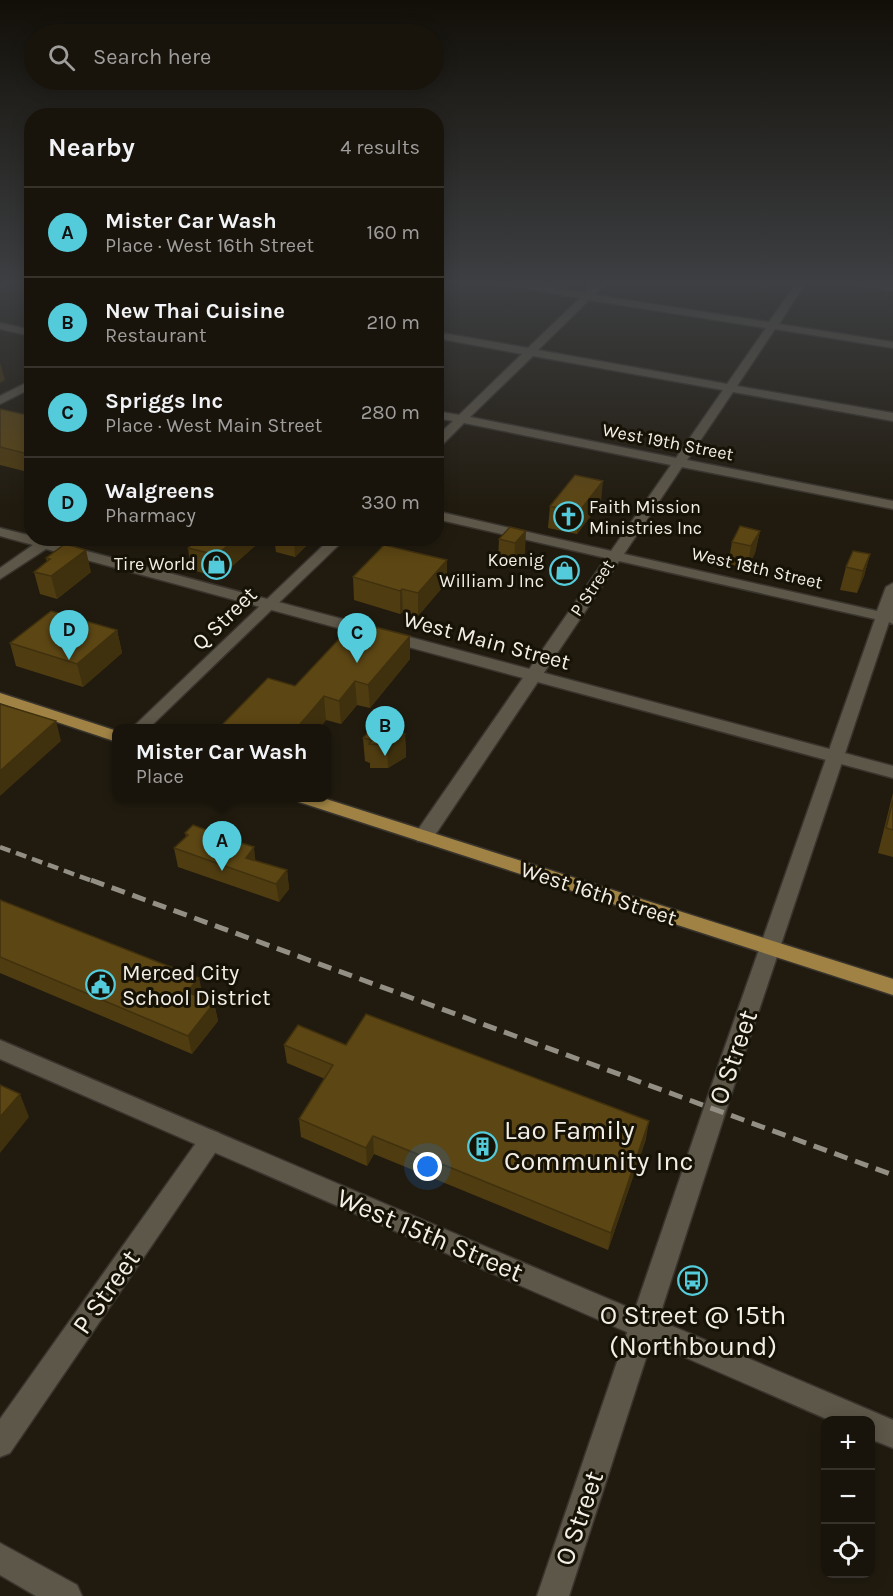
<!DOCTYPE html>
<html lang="en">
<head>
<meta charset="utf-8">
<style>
  :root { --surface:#19140b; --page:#262119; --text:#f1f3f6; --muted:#9f9e9d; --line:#37332c; --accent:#53cbda }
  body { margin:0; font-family:Karla,sans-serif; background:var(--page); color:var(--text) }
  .controls { position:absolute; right:18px; bottom:18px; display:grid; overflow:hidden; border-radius:12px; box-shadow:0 3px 15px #0003 }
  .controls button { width:54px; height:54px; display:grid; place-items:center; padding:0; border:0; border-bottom:2px solid var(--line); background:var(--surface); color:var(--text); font:30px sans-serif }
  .you { position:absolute; left:428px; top:1167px; width:21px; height:21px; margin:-15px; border:4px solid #fff; border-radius:50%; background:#1a73e8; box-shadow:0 0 0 9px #1a73e833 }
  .badge { display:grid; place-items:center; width:39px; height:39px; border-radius:50%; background:var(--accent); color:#111; font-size:20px; font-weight:700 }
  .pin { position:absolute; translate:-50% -50px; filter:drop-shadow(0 2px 3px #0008) }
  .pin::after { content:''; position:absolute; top:32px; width:21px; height:18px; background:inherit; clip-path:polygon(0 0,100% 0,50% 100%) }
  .popup { position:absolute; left:112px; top:724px; width:219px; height:78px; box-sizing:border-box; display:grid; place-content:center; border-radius:12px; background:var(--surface); filter:drop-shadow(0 2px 4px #0005); font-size:20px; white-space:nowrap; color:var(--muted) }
  .popup b { font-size:22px; color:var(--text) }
  .popup::after { content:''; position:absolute; left:50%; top:100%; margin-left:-12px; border:12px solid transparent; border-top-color:var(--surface) }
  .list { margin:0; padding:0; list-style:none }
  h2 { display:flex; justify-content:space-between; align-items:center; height:78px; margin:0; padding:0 24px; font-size:26px }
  h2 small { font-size:20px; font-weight:400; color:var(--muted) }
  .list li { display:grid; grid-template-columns:39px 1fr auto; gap:18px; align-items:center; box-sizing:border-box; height:90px; padding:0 24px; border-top:2px solid var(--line) }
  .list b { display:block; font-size:22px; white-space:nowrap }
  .list p { margin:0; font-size:20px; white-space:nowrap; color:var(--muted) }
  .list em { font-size:20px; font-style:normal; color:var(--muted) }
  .icon { flex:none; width:33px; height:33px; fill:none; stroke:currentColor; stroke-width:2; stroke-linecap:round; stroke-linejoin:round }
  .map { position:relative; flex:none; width:893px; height:1596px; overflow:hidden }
  .search { position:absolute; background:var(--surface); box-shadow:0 3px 15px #0003; left:24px; top:24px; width:420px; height:66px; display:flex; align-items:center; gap:15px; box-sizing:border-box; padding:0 21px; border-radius:33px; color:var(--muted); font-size:22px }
  .panel { position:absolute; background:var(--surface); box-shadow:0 3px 15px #0003; left:24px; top:108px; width:420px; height:438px; border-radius:24px }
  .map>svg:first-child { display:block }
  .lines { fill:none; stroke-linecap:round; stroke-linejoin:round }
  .street-casing { stroke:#39342e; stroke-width:3 }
  .secondary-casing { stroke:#39342e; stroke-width:3 }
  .primary-casing { stroke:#39342e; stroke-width:3 }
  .street { fill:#5d5749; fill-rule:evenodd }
  .secondary { fill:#5d5749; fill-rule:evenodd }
  .primary { fill:#a08344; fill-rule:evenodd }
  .rail-far1 { stroke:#948f85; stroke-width:4.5; stroke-dasharray:11 6; stroke-linecap:butt }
  .rail { stroke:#948f85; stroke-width:5; stroke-dasharray:14 8; stroke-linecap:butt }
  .wall { fill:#4f3c11 }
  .shaded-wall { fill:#40310e }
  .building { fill:#5c4614; stroke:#40310e; stroke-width:1.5 }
  .labels { text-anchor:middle; stroke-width:6; stroke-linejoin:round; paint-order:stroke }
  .far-street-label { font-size:18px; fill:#f3eee6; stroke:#171206 }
  .far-poi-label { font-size:18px; fill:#f3eee6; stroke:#171206; text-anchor:end }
  .street-label { font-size:22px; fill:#f3eee6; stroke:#171206 }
  .poi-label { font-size:22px; fill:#f3eee6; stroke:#171206; text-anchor:start }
  .near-street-label { font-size:27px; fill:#f3eee6; stroke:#171206 }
  .near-poi-label { font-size:27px; fill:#f3eee6; stroke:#171206; text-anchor:start }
</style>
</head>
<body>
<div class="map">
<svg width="893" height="1596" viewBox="0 0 893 1596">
  <rect width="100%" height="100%" fill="#211b0f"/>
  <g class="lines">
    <defs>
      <path id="street" d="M0,282H9L0,288Z
        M492,282H517L585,293L596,282H606L594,295L769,322L797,282H806L779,324L893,342V348L775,329L737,386L893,413V421L733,392L687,460L893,501V509L682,467L624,554L877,611L886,587L893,583V624L889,622L744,1055L569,1596H537L722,1055L875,619L619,561L431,841L424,842L417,841L415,836L417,831L606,558L436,519V511L611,551L671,465L464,423L440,447L436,448V437L453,421L436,418V411L459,415L522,354L436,338V332L528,348L580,298ZM589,300L766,328L727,384L538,350ZM533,356L723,390L676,458L470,417Z
        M856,282L893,284V290L860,285Z
        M0,323L32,330V336L0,329Z
        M32,380V388L0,404V396Z
        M331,538H346L149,728H132Z
        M211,1130L219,1133L223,1140L219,1147L10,1453L0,1457V1419L203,1133Z
        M0,1543L77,1585L82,1596H36L0,1575Z"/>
      <path id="secondary" d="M0,528L32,536V538H52L53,542L893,766V778L46,549L0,579V568L33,545L0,536Z
        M0,1040L893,1420V1448L870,1439V1420H829L0,1059Z"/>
      <path id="primary" d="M0,693L117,731V742L0,703Z
        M296,798H323L893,979V995L299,802Z"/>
    </defs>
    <!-- street casing -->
    <use href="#street" class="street-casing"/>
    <!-- secondary casing -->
    <use href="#secondary" class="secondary-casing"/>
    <!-- primary casing -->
    <use href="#primary" class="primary-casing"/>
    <!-- street -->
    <use href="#street" class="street"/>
    <!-- secondary -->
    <use href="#secondary" class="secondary"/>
    <!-- primary -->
    <use href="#primary" class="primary"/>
    <!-- rail-far1 -->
    <path class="rail-far1" d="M0,847L95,882"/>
    <!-- rail -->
    <path class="rail" d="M91,880L893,1175"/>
  </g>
  <!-- wall -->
  <path class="wall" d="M0,409L32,416V473L0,465Z
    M601,502L577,534L548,528L550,506Z
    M510,527L525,553L514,565L498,561L499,539Z
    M760,531L755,553L747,568L728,564L732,542Z
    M264,538L220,577L191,570L188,548Z
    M274,538H314L295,557L276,552Z
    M870,554L864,576L857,593L840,590L846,567Z
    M46,558L91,572L57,599L40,594L34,572L47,562Z
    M353,577L447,582L418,616L403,612L400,614L354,600Z
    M117,630L122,653L83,687L16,666L10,643Z
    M410,636V659L370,708L357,705L341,724L326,720L319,729H222L221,726L295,686Z
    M400,722V732L405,734L406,757L388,768H370V763L365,761L363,738Z
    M893,793V857L878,853Z
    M185,833H209L256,861L287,870L289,889L279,902L178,867L174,848L186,837Z
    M0,900L203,996L202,998L214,1003L218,1021L192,1054L0,973Z
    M284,1045H346L646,1139L608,1250L374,1154L367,1166L301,1137L299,1119L325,1079L287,1063Z"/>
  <!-- shaded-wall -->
  <path class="shaded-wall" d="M0,362L5,380L0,383Z
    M603,481L601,502L577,534L578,513Z
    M526,531L525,553L514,565L515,543Z
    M760,531L755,553L747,568L751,546Z
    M236,538H264L220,577L217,555Z
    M294,538H314L295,557Z
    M86,550L91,572L57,599L51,576Z
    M870,554L864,576L857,593L863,571Z
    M447,560V582L418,616V593Z
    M402,589L403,612L400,614V591Z
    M117,630L122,653L83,687L77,664Z
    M410,636V659L370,708L368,685Z
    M355,681L357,705L341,724L339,701Z
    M324,696L326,720L319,729H296Z
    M56,721L61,741L0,796V771Z
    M400,722L401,737L405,734L406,757L388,768L387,745L393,730Z
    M254,847L256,866L246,858Z
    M287,870L289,889L279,902L276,884Z
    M199,978L203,996L192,1011L187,992Z
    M214,1003L218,1021L192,1054L188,1036Z
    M20,1094L29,1117L0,1153V1117Z
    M649,1121L646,1139L608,1250L611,1233Z
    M373,1136L374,1154L367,1166L366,1148Z"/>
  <!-- building -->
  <path class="building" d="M0,409L32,416V455L0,447Z
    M575,475L603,481L578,513L550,506Z
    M740,526L760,531L751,546L732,542Z
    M510,527L526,531L515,543L499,539Z
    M199,538H236L217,555L188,548Z
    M65,544L86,550L51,576L34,572L50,559L46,558Z
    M384,545L447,560L418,593L402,589L400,591L353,577Z
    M853,551L870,554L863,571L846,567Z
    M51,611L117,630L77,664L10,643Z
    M355,622L410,636L368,685L355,681L339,701L324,696L296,729H229L221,726L268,678L295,686Z
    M0,704L56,721L0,771Z
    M382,716L400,722L393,730L405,734L387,745L369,744L372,740L363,738Z
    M893,800V830L886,828Z
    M193,825L209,831L207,832L254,847L246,858L287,870L276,884L174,848L188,835L185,833Z
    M0,900L199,978L187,992L214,1003L188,1036L0,957Z
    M366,1014L649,1121L611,1233L373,1136L366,1148L299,1119L333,1065L284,1045L298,1025L346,1045Z
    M0,1085L20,1094L0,1117Z"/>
  <!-- sky -->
  <linearGradient id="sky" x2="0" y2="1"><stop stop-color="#120f08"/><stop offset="0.56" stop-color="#3d3f42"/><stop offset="1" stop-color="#3d3f42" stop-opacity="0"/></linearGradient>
  <rect width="893" height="506" fill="url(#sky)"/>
  <!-- icons -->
  <defs>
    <symbol id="church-ring" viewBox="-11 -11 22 22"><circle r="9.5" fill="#171206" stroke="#53cbda" stroke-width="1.5"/><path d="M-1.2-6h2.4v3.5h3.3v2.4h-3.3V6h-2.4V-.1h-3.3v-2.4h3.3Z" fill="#53cbda"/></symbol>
    <symbol id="shop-ring" viewBox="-11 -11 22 22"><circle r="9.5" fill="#171206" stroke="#53cbda" stroke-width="1.5"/><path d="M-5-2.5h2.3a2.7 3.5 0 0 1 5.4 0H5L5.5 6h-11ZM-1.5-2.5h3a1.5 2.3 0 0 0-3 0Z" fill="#53cbda"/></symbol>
    <symbol id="civic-ring" viewBox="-11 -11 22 22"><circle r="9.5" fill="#171206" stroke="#53cbda" stroke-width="1.5"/><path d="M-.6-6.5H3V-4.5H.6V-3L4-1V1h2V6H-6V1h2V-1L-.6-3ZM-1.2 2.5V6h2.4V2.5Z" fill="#53cbda"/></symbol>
    <symbol id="building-ring" viewBox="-11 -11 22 22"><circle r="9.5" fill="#171206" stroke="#53cbda" stroke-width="1.5"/><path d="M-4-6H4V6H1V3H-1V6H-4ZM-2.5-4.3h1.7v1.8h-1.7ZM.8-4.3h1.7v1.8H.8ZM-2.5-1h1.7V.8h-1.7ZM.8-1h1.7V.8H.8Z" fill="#53cbda"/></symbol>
    <symbol id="bus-ring" viewBox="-11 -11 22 22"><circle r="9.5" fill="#171206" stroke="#53cbda" stroke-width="1.5"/><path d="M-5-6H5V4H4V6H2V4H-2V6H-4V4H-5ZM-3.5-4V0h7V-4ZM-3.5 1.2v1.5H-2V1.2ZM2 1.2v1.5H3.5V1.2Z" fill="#53cbda"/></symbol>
  </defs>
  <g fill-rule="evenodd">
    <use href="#church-ring" x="552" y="500" width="33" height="33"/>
    <use href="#shop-ring" x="200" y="548" width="33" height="33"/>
    <use href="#shop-ring" x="548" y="554" width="33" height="33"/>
    <use href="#civic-ring" x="84" y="968" width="33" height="33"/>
    <use href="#building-ring" x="466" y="1130" width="33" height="33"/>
    <use href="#bus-ring" x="676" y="1264" width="33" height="33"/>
  </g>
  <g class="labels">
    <!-- far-street labels -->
    <g class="far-street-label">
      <text transform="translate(668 442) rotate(11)" y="6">West 19th Street</text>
      <text transform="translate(757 568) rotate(13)" y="6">West 18th Street</text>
      <text transform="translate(592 588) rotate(-56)" y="6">P Street</text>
    </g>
    <!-- far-poi labels -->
    <g class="far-poi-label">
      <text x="589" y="513" text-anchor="start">Faith Mission<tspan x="589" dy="21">Ministries Inc</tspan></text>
      <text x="544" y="566">Koenig<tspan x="544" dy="21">William J Inc</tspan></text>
      <text x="196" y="570">Tire World</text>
    </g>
    <!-- street labels -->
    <g class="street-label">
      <text transform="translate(224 618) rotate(-44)" y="8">Q Street</text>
      <text transform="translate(487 640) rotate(15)" y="8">West Main Street</text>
      <text transform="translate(599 893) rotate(18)" y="8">West 16th Street</text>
    </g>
    <!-- poi labels -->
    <g class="poi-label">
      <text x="122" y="980">Merced City<tspan x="122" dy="25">School District</tspan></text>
    </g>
    <!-- near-street labels -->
    <g class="near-street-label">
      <text transform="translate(733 1057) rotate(-71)" y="9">O Street</text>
      <text transform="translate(430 1235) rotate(23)" y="9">West 15th Street</text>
      <text transform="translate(106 1292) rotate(-55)" y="9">P Street</text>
      <text transform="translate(579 1518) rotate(-71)" y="9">O Street</text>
    </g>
    <!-- near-poi labels -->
    <g class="near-poi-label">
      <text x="504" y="1139">Lao Family<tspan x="504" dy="31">Community Inc</tspan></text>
      <text x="693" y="1324" text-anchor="middle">O Street @ 15th<tspan x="693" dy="31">(Northbound)</tspan></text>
    </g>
  </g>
</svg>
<div class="controls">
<button>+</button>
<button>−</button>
<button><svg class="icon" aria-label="locate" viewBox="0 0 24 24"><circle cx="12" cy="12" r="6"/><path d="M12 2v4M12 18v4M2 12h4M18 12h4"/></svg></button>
</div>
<div class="you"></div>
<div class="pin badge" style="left:222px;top:871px">A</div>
<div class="popup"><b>Mister Car Wash</b>Place</div>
<div class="pin badge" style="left:385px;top:756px">B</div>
<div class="pin badge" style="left:357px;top:663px">C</div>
<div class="pin badge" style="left:69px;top:660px">D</div>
<div class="search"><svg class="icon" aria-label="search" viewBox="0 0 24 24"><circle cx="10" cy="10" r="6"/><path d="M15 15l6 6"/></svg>Search here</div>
<section class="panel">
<h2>Nearby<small>4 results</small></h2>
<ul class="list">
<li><span class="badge">A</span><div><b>Mister Car Wash</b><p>Place · West 16th Street</p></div><em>160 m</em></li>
<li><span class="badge">B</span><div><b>New Thai Cuisine</b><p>Restaurant</p></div><em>210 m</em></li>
<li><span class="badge">C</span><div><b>Spriggs Inc</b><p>Place · West Main Street</p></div><em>280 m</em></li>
<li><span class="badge">D</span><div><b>Walgreens</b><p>Pharmacy</p></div><em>330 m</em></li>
</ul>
</section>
</div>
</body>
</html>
